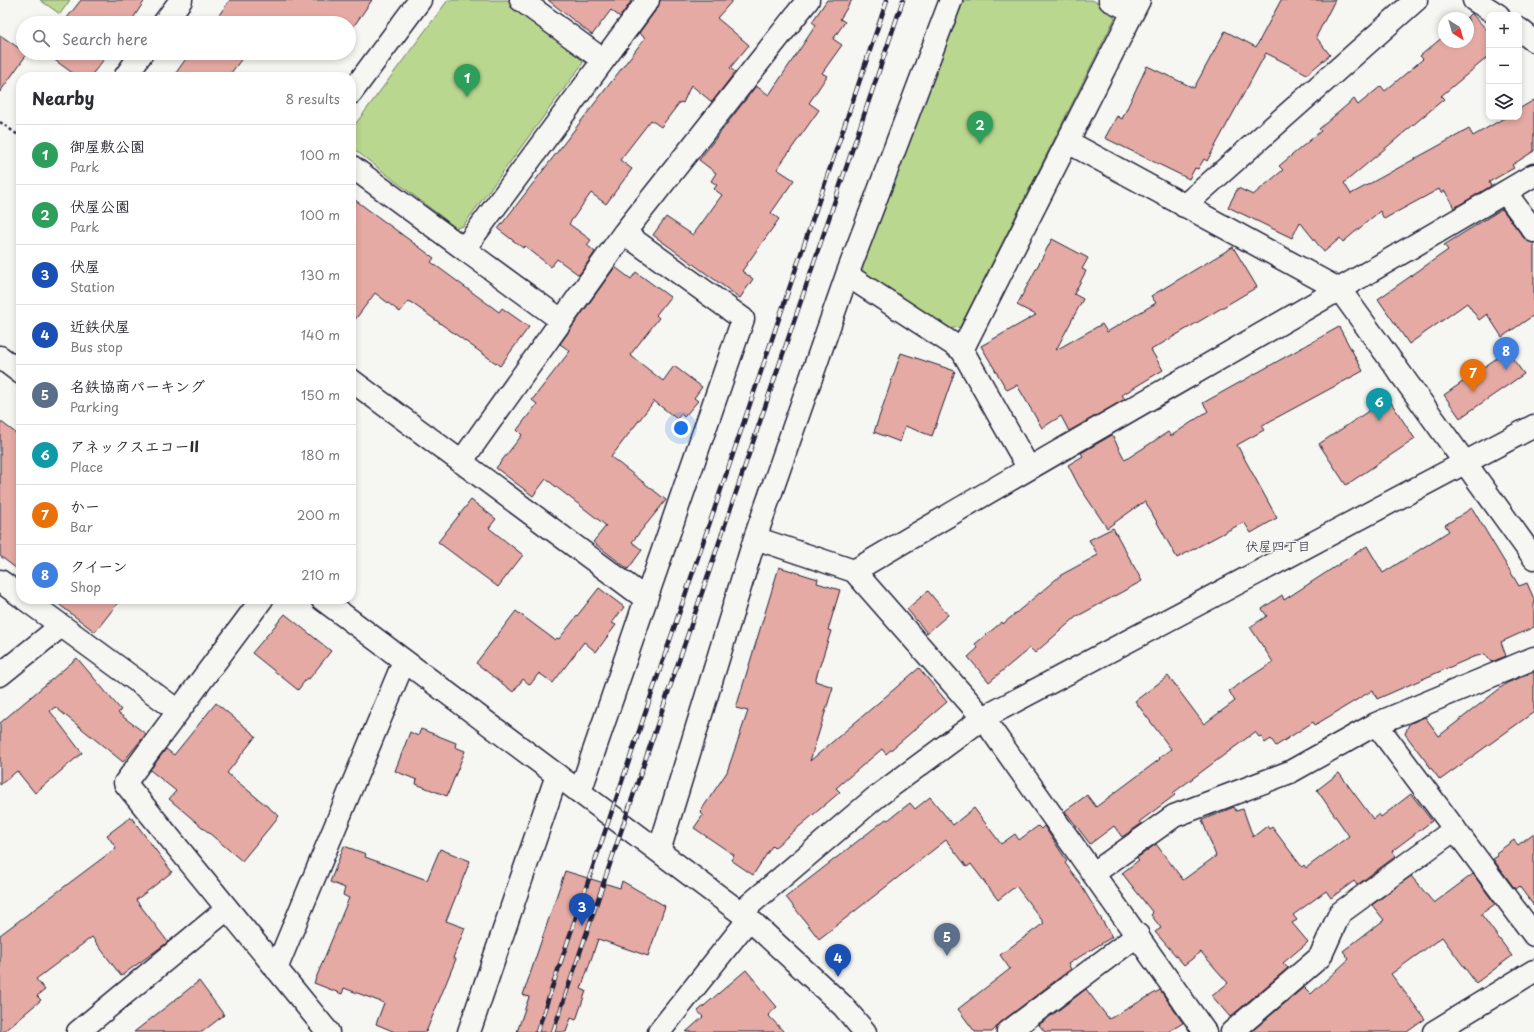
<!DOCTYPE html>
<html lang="en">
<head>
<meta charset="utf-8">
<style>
  :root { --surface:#fff; --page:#f7f7f7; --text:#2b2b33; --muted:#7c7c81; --line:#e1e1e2; --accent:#111827 }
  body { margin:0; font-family:"Playpen Sans","Klee One",sans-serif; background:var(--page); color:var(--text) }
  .controls { position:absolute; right:12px; top:12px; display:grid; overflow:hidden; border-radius:8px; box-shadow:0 2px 6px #0003 }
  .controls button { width:36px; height:36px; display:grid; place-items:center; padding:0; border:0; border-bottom:1px solid var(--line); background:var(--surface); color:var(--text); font:20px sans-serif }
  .compass { position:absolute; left:1438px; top:12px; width:36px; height:36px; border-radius:50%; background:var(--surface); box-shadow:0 2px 6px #0003; rotate:143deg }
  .you { position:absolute; left:681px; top:428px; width:14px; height:14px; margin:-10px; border:3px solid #fff; border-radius:50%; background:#1a73e8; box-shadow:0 0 0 6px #1a73e833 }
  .badge { display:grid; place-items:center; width:26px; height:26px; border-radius:50%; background:var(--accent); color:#fff; font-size:13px; font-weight:700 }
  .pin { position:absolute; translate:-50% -33px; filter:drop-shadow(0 1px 2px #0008) }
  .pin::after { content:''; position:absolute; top:21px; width:14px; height:12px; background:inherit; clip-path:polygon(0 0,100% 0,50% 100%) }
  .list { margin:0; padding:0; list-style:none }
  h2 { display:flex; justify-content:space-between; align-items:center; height:52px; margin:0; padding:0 16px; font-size:17px }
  h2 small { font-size:13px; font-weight:400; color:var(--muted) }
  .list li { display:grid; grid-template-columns:26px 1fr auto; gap:12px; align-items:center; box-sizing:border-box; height:60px; padding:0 16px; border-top:1px solid var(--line) }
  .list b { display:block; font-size:15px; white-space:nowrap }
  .list p { margin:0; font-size:13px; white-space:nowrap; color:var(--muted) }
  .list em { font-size:13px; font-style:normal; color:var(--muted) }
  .icon { flex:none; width:22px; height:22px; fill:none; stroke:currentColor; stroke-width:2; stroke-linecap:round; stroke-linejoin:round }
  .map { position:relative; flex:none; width:1534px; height:1032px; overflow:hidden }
  .search { position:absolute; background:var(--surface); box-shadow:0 2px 6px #0003; left:16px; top:16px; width:340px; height:44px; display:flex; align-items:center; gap:10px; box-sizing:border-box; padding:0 14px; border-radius:22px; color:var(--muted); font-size:15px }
  .panel { position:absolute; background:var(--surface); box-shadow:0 2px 6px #0003; left:16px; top:72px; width:340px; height:532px; border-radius:16px }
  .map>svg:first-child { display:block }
  .green { fill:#b9d78f; stroke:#6e7c65 }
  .building { fill:#e4aaa3; stroke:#22223b }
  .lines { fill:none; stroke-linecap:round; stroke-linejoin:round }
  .street-casing { stroke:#22223b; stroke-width:25 }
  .secondary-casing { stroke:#22223b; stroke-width:25 }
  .path { stroke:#22223b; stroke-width:2.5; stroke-dasharray:3 3; stroke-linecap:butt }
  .street { stroke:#f6f6f2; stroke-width:22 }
  .secondary { stroke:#f6f6f2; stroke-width:22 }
  .rail-casing { stroke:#22223b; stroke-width:4.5 }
  .rail { stroke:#f6f6f2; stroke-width:3; stroke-dasharray:9; stroke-linecap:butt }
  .labels { text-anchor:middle; stroke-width:3; stroke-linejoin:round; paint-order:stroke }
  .neighbourhood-label { font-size:13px; fill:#22223b; stroke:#f6f6f2 }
</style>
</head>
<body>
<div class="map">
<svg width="1534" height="1032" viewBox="0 0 1534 1032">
  <rect width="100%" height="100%" fill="#f6f6f2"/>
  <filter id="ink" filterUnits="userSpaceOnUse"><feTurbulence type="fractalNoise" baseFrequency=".025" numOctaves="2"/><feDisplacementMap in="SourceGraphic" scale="8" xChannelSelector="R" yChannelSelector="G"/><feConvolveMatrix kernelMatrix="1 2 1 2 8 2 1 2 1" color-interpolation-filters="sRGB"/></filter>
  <g filter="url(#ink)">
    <!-- green -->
    <path class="green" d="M40,0H70L60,14Z
      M448,0H509L581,51L583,63L463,226L456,228L351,147V130Z
      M964,0H1092L1110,9L1115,18L960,327L948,329L858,269Z"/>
    <!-- building -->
    <path class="building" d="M81,0H145L130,23H63Z
      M230,0H372L349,33V23H280L272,18L268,23H213Z
      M548,0H632L620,17L611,10L592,35Z
      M660,0H733L717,18L749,45L730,68L735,72L712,102L691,85L683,103L680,102L661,127L651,120L620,160L632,169L606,204L591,193L569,224L591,240L587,245L595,252L579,275L557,259L551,267L525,246L523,248L498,229L645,38L639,33L658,7Z
      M827,0H852L840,19L845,22L833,39L842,45L822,73L827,76L809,103L819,110L777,169L794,180L771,213L779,219L742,271L753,279L740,298L653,235L666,217L693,235L722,195L714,189L717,185L711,181L716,173L699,160L756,86L769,95L816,25L812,22Z
      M1281,0H1335L1316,37L1330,55L1307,74L1266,53L1207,161L1204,159L1198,169L1195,168L1189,179L1105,138L1117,116L1122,119L1147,66L1194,88L1225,31L1256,47Z
      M1471,13L1489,32V56L1441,96L1444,99L1344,183L1351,194L1469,129L1473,136L1506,117H1519V109L1534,100V151L1512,165L1514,168L1489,182L1491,186L1454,208L1445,191L1441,193L1439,189L1384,219L1380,211L1343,242L1340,238L1324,252L1300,222L1292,238L1228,207L1238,188L1253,195L1283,170L1279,166L1321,131L1319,129L1354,99L1358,105L1381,86L1385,91L1423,59L1420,56L1444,36V42H1468V18H1466Z
      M0,35L23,51V53L27,54L0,92Z
      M45,53H109L90,77H78Z
      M190,53H246L228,77H173Z
      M351,197L434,258L431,262L499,312L502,308L529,327L500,366L409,301L400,312L375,293L351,325Z
      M1502,209L1524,238L1534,244V315L1502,337L1487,314L1479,320L1467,303L1409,344L1378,299L1448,250L1444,245Z
      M1052,239L1088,258L1082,269L1086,271L1074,294L1083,299L1056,350L1102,324L1107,332L1156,303L1151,296L1233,247L1257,287L1151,350L1163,370L1122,395L1125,399L1069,431L1061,416L1042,428L1017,385L1007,390L981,346L1036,315L1017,305Z
      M615,267L631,279L636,272L670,297L656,315L659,318L630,355L663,381L674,366L702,387L694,398L698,401L684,417L681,414L677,419L654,401L611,457L666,500L632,542L642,550L628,569L593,542L606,526L604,524L546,479L533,496L496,468L522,435L517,430L537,404L532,400L570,351L560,344Z
      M1339,327L1363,371L1261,426L1264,430L1237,445L1277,518L1251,533L1244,522L1177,558L1145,501L1107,528L1079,486L1068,465L1083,456L1081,453L1112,435L1125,460L1168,432L1171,436L1208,411L1203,403Z
      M1507,351L1524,374L1460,418L1444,395Z
      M901,353L955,371L932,436L905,426L900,442L874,432Z
      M1388,398L1415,439L1346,485L1319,444Z
      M0,421L21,437V572L0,556Z
      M471,500L496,519L489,528L523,555L498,587L438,542Z
      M1472,508L1519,586L1527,583L1534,599V627L1501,642L1506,656L1491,662L1485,654L1473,657L1377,699L1373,690L1315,725L1313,722L1276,746L1271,739L1265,743L1261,736L1259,737L1255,732L1173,793L1175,795L1139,822L1141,824L1122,837L1114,826L1090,844L1065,811L1087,795L1096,807L1160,759L1159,758L1171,749L1135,701L1168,676L1204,724L1235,701L1229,691L1273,662L1250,627L1267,616L1262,609L1282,595L1284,600L1367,546L1383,573L1449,531L1445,525Z
      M1113,528L1142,581L1076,617L1035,653L1030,648L989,682L968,657L978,648L975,644L1002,622L1003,624L1061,575L1098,555L1089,540Z
      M779,567L818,579L817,583L840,590L828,630L831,631L815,681L833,687L810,761L919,668L947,702L886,754L882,749L836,788L840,792L774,848L772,846L753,875L731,860L734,855L694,828L703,815L700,812L727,772L748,711L736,708Z
      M599,588L624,607L612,623L616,625L596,652L584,642L553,683L539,673L530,685L523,679L513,692L476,663L516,611L555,640L557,638L559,639Z
      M928,591L948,615L927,633L907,609Z
      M52,599H121L95,632Z
      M285,614L331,651L309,679L307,678L298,690L252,653Z
      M77,658L121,710L118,713L146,734L123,762L55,707L50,711L82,753L35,793L17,771L0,785V723Z
      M1534,672V712L1440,780L1405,734L1409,724L1425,717L1439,736L1507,683Z
      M216,703L256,736L227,773L279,816L242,861L169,799L176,791L150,770L166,749L174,755Z
      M421,729L456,743L455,747L465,751L447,796L416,784L417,780L395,771L410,732L418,736Z
      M1339,773L1373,819L1379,814L1381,817L1411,794L1432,821L1392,851L1396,856L1357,885L1354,881L1331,898L1326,891L1293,915L1297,920L1292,923L1308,942L1283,963L1288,968L1230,1017L1212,996L1228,983L1201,952L1184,965L1155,932L1161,928L1151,915L1153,913L1122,873L1139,860L1137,858L1156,844L1183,880L1216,856L1202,820L1234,807L1236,811L1243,809L1253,837L1267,826L1269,829L1272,827L1302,867L1304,865L1306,868L1349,836L1317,790Z
      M930,797L953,825L974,808L1001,844L1015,834L1019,840L1038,826L1041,829L1044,826L1067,861L1065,863L1079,882L1112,937L1068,964L1071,969L1001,1022L992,1032H975L958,1009L1010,969L1000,955L1044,923L1016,886L998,900L971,864L967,867L946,840L819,939L786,897L886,819L888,820L910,803L915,809Z
      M131,817L172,872L136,900L168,942L121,976L92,937L36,979L45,990L37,996L41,1000L3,1032H0V935L116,848L107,835Z
      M1534,833V906L1519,886L1515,889L1493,859L1498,856L1496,853L1514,840L1518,845Z
      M344,846L366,854L365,857L427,880L440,849L470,861L446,921L465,928L453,958L456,959L426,1032H395L376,1024L384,1003L344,988L342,994L314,983L349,898L343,895L345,888L330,882Z
      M565,871L620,888L622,881L665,906L648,956L598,939L581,989L586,991L576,1020L571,1018L566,1032H517L529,997L523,995Z
      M1473,874L1495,904L1481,914L1512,956L1476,983L1442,937L1391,974L1425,1019L1407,1032H1251L1304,987L1311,994L1349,959L1343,951L1384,920L1372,905L1411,876L1434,903Z
      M746,970L777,1007L768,1015L784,1032H686L703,1017L698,1011Z
      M199,981L224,1015L202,1032H134Z
      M1086,989L1109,1019L1160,990L1183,1023L1168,1032H1045L1039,1025Z"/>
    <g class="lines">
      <defs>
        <path id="street" d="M521,0L603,60
          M951,0L847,275L962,350L1028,467
          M1110,0L1133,11
          M1474,0L1498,15
          M164,23L181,0
          M1519,29L1534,41
          M125,77L142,53
          M351,93L420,0
          M1068,142L1340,290L1534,558
          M351,166L464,249L648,0
          M1505,192L1534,231
          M1184,206L1416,0
          M624,233L743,319L646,599
          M464,249L561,320
          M962,350L1139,0
          M351,380L646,599L580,792
          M461,462L624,233L808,0
          M755,538L847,275
          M854,571C1080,437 1309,309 1534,175
          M0,581L21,596
          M25,599L178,711
          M262,599L125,783L328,1032
          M0,675L61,626
          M1376,724L1534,935
          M659,851L755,538L854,571L983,718L1205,1032
          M1094,873L1174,816L1290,772L1376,724L1534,658
          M741,912L875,798L983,718L1534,426
          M276,969L404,661
          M78,1032L227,909
          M469,1032L557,775
          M659,1032L749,919
          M1008,1032L1138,935
          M1232,1032L1320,957L1340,913L1455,829
          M1434,1032L1534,971"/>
        <path id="secondary" d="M0,357L21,373
          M322,599L749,919L843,1006L865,1032"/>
      </defs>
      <!-- street casing -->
      <use href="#street" class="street-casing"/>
      <!-- secondary casing -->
      <use href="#secondary" class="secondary-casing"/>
      <!-- path -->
      <path class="path" d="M0,122L21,137"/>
      <!-- street -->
      <use href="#street" class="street"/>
      <!-- secondary -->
      <use href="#secondary" class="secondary"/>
      <defs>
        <path id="rail" d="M537,1032L887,0
          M553,1032L903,0"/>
      </defs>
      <!-- rail casing -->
      <use href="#rail" class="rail-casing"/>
      <!-- rail -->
      <use href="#rail" class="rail"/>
    </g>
  </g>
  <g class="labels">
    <!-- neighbourhood labels -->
    <g class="neighbourhood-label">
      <text x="1278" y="551">伏屋四丁目</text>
    </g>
  </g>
</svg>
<div class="controls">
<button>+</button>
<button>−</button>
<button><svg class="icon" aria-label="layers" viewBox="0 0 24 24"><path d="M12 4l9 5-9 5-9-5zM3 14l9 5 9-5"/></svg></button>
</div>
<svg class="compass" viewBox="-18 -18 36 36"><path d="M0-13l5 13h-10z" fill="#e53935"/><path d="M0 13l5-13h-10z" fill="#7c7c81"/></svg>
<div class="you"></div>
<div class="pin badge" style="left:467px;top:97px;background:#2e9e5b">1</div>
<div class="pin badge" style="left:980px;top:144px;background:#2e9e5b">2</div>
<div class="pin badge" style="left:582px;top:926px;background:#1a4fb4">3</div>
<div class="pin badge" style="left:838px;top:977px;background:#1a4fb4">4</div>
<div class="pin badge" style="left:947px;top:956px;background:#5c6f8a">5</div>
<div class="pin badge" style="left:1379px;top:421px;background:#0f9aa8">6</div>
<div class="pin badge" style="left:1473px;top:392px;background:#e8710a">7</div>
<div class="pin badge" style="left:1506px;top:370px;background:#3f7fe0">8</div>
<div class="search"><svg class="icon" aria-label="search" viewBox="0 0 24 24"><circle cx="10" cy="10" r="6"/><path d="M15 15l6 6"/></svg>Search here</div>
<section class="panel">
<h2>Nearby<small>8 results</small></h2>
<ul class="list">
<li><span class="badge" style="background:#2e9e5b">1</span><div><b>御屋敷公園</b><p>Park</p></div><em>100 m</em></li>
<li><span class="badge" style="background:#2e9e5b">2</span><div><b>伏屋公園</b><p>Park</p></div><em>100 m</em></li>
<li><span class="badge" style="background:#1a4fb4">3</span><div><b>伏屋</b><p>Station</p></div><em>130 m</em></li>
<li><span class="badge" style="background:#1a4fb4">4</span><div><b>近鉄伏屋</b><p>Bus stop</p></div><em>140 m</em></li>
<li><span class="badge" style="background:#5c6f8a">5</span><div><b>名鉄協商パーキング</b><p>Parking</p></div><em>150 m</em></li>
<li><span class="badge" style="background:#0f9aa8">6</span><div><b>アネックスエコーII</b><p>Place</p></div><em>180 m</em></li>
<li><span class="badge" style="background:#e8710a">7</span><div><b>かー</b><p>Bar</p></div><em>200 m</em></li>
<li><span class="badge" style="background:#3f7fe0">8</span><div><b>クイーン</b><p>Shop</p></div><em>210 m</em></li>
</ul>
</section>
</div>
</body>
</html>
